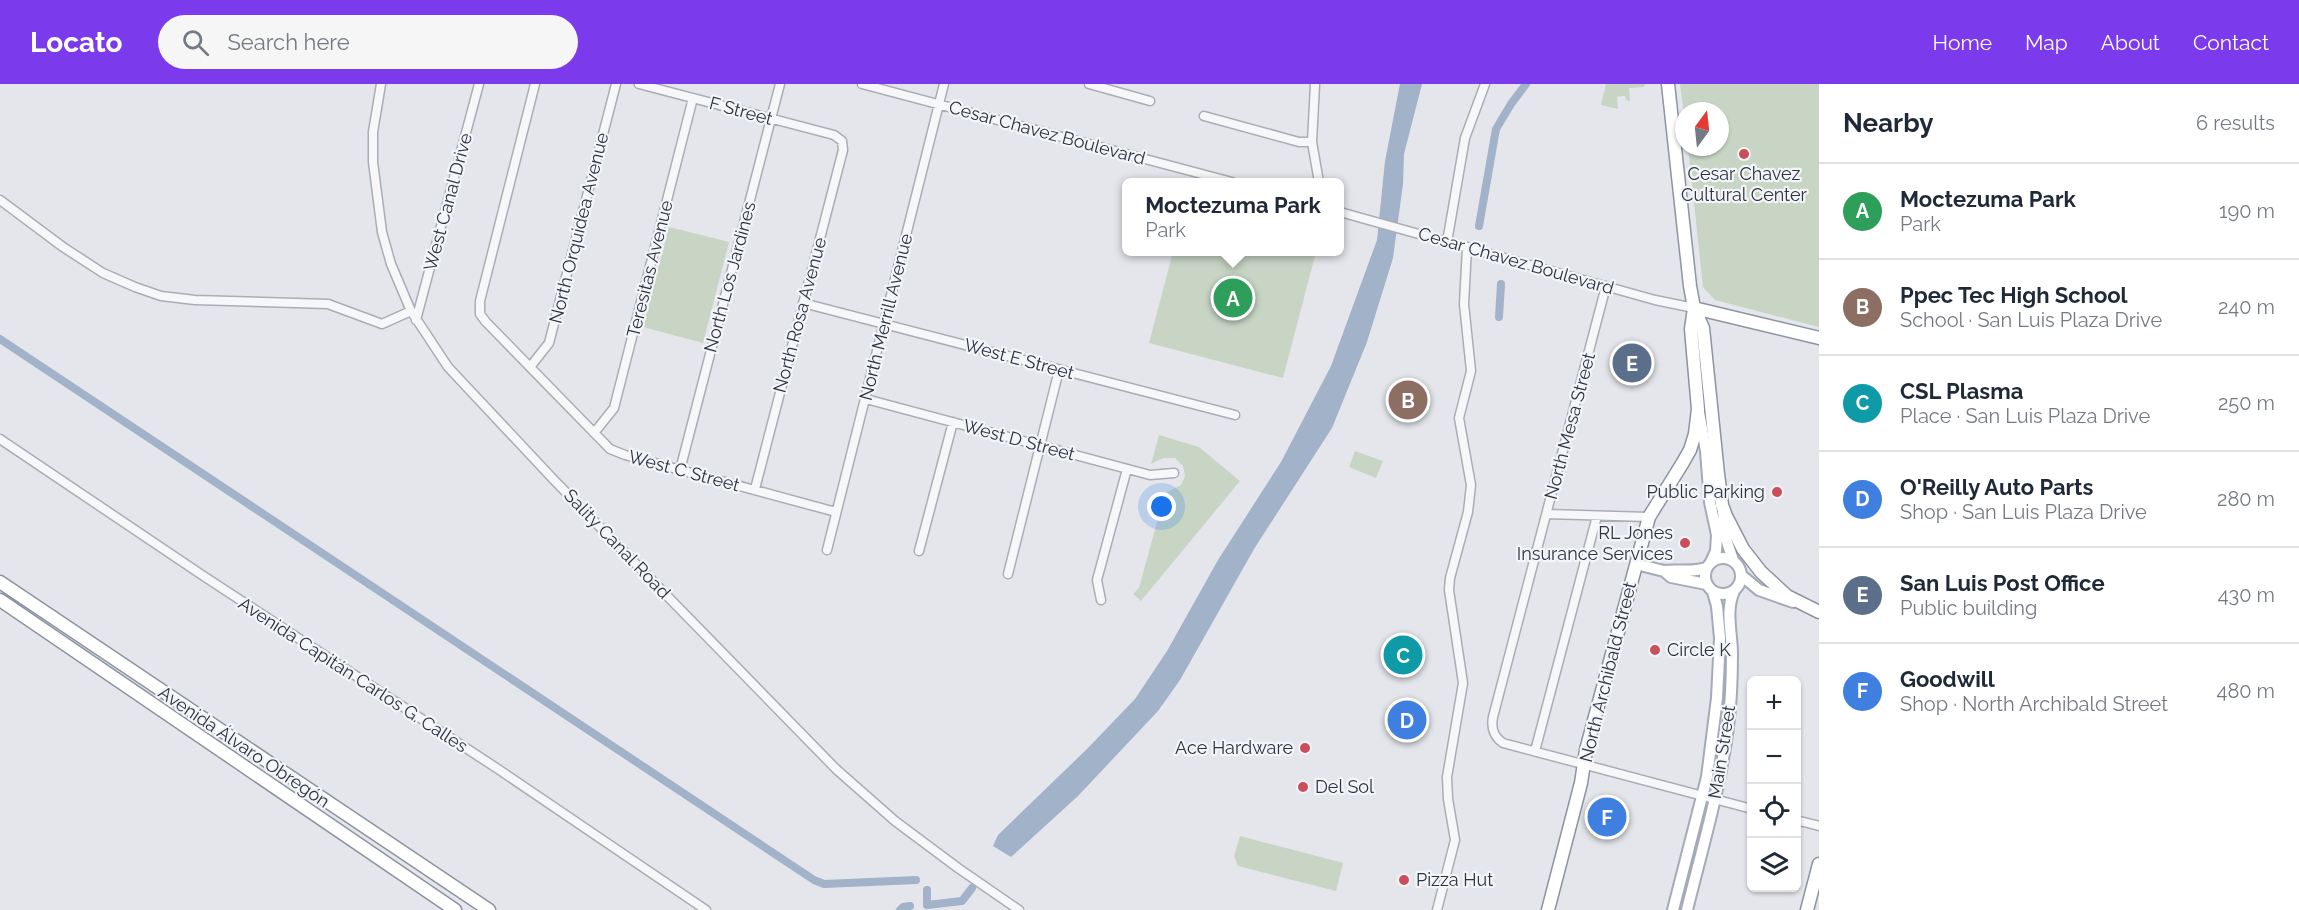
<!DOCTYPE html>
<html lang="en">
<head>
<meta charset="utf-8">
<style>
  :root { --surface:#fff; --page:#f6f6f7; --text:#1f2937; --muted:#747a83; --line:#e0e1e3; --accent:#7c3aed }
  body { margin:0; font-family:Raleway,sans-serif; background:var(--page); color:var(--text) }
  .controls { position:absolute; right:18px; bottom:18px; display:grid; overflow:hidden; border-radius:9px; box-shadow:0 2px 4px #0004 }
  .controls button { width:54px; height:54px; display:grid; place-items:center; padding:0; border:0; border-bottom:2px solid var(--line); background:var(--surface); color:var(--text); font:30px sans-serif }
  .compass { position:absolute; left:1675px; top:18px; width:54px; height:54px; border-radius:50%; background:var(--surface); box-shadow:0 2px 4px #0004; rotate:15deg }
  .you { position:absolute; left:1162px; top:423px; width:21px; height:21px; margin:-15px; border:4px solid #fff; border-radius:50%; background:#1a73e8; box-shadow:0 0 0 9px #1a73e833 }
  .badge { display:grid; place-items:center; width:39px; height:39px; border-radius:50%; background:var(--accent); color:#fff; font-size:20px; font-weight:700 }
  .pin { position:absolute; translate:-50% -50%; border:3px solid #fff; box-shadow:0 2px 6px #0006 }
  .popup { position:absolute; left:1122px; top:94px; width:222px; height:78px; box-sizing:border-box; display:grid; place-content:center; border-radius:9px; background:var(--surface); filter:drop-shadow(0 2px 4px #0005); font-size:20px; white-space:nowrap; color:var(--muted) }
  .popup b { font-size:22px; color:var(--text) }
  .popup::after { content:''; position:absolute; left:50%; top:100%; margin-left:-12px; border:12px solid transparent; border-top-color:var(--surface) }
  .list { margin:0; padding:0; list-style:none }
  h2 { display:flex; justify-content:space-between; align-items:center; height:78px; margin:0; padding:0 24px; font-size:26px }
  h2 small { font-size:20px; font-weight:400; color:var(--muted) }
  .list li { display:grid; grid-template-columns:39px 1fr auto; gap:18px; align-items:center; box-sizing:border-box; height:96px; padding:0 24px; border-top:2px solid var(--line) }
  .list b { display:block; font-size:22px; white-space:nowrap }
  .list p { margin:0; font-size:20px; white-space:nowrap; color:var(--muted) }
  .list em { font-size:20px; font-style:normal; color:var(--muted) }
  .icon { flex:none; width:33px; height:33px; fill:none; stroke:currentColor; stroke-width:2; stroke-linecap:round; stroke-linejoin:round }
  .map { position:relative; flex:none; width:1819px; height:826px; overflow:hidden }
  header { display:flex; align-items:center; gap:36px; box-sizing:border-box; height:84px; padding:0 30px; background:var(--accent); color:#fff }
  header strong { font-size:28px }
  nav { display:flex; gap:33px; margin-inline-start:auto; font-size:21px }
  .search { width:420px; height:54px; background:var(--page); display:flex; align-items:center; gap:15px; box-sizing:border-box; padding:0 21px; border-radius:33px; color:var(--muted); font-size:22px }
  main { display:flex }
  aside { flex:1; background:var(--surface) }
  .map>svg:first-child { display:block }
  .green { fill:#c8d5c5 }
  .water { fill:#a1b2c9 }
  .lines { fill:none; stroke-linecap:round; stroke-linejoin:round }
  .canal { stroke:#a1b2c9; stroke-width:8 }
  .minor-casing { stroke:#a9adb5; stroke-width:11 }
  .major-casing { stroke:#a4aab7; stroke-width:14 }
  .highway-casing { stroke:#8c93a1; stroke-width:15 }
  .minor { stroke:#f7f7f9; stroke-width:8 }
  .major { stroke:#fff; stroke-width:10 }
  .highway { stroke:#fff; stroke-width:12 }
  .poi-dot { fill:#ca4f5b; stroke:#f4f5f8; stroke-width:2 }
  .labels { text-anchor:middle; stroke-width:4.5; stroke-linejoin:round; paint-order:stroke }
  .street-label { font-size:18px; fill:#2c3343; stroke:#f4f5f8 }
  .poi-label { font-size:18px; fill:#2c3343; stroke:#f4f5f8; text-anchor:end }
</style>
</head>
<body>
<header>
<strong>Locato</strong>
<div class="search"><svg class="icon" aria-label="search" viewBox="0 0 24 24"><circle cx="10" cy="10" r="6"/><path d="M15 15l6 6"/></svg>Search here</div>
<nav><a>Home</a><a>Map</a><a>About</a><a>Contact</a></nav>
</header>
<main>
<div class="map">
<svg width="1819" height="826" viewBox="0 0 1819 826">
  <rect width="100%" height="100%" fill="#e4e6eb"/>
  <!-- green -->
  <path class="green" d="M1606,0H1645L1644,3L1629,4L1630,17L1626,16L1625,12L1617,13L1618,25L1601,21Z
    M1680,0H1819V243L1715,216L1703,203L1688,63H1720V27H1684V32Z
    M669,143L729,158L703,259L643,243Z
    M1173,168H1316L1283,294L1149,259Z
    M1159,351L1199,363L1240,397L1141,517L1133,510L1139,504L1165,409L1181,401L1185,392L1183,382L1175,374H1163L1151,380Z
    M1355,367L1383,377L1376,394L1349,383Z
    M1240,752L1343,779L1336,807L1238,782L1234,772Z"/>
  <!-- water -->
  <path class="water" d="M1400,0H1422L1404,70L1403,100L1393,174L1367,258L1332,344L1254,465L1180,596L1158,627L1078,712L1011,773L993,762L998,751L1087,665L1135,615L1167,567L1218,476L1281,378L1331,282L1377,156L1385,77Z"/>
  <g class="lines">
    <!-- canal -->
    <path class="canal" d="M1479,142L1496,45L1511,20L1526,0
      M1499,233L1501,200
      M0,255L814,796L824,800L916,796
      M927,806V821L962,817L972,804
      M900,826L903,823L910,822"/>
    <defs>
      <path id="minor" d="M381,0L373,48V78L382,148L391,180L411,227L448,283L554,396L836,685L895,737L958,784L1019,826
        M535,0L480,217V230L486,238L610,365L625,371L836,428
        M639,0L834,51L842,57L843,66L755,405
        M862,0L1232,98
        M1089,0L1150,17
        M1315,0L1312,58L1319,98
        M1204,32L1299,58H1312
        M0,116L63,163L103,189L135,203L161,212L195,216L328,220L382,240L411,227
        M1340,128L1655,216L1694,224
        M1447,158L1465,54L1485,0
        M1606,202L1493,633C1491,644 1493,652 1503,659L1752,725
        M803,219L1235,331
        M416,236L479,0
        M530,283L549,259L616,0
        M866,315L1150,391L1174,389
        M594,349L614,324L693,14
        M0,355L202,491L498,685L706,826
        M680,386L780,0
        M1547,430L1649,433
        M827,466L944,0
        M919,467L953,338
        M1008,490L1059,286
        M1101,516L1097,496L1127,385
        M1535,667L1597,432
        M1796,736L1819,742
        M1437,826L1455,756L1448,715L1447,693L1463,599L1449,506L1450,494L1468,428L1471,401L1459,334L1471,287L1464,220L1467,163"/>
      <path id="major" d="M1699,328L1706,367L1710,418L1717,451L1716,467L1711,478
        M1723,427L1725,452L1733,476
        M1705 492a18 18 0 1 1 36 0a18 18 0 1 1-36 0Z
        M1636,480L1664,487L1671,493L1706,500
        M1664,487C1678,485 1691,489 1706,484
        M1741,491L1759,506L1793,518
        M1673,826L1707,693L1717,614L1720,554L1717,522L1713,508
        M1687,826C1702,765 1720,705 1728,643C1731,619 1732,594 1732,570C1732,549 1725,527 1734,507"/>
      <path id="highway" d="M1668,0L1690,202L1694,224L1703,244L1718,390L1722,421L1726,432L1743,465L1761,488L1787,512L1819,528
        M1694,224L1819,254
        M0,498L489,826
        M0,516L455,826
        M1548,826L1581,699L1586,666L1649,433L1682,380L1690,366L1695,350L1698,325L1691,245L1694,224
        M1807,826L1819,780"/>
    </defs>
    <!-- minor casing -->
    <use href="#minor" class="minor-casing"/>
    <!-- major casing -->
    <use href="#major" class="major-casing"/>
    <!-- highway casing -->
    <use href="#highway" class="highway-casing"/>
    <!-- minor -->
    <use href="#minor" class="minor"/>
    <!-- major -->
    <use href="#major" class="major"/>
    <!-- highway -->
    <use href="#highway" class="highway"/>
  </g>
  <!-- markers -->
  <g class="poi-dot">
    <circle cx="1744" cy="70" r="6"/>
    <circle cx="1777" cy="408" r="6"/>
    <circle cx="1685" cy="459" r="6"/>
    <circle cx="1655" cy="566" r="6"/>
    <circle cx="1305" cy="664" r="6"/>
    <circle cx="1303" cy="703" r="6"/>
    <circle cx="1404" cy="796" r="6"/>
  </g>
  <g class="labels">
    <!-- street labels -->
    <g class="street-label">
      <text transform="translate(741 27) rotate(15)" y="6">F Street</text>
      <text transform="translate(1047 49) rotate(15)" y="6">Cesar Chavez Boulevard</text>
      <text transform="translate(448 118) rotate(-75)" y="6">West Canal Drive</text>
      <text transform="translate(579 144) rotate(-76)" y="6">North Orquidea Avenue</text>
      <text transform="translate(1516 177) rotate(16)" y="6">Cesar Chavez Boulevard</text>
      <text transform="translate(650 185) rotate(-76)" y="6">Teresitas Avenue</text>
      <text transform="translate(730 193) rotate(-75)" y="6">North Los Jardines</text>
      <text transform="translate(800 231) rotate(-75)" y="6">North Rosa Avenue</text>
      <text transform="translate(886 233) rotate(-76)" y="6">North Merrill Avenue</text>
      <text transform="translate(1019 275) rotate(15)" y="6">West E Street</text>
      <text transform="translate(1570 342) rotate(-75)" y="6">North Mesa Street</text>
      <text transform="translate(1019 356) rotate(15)" y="6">West D Street</text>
      <text transform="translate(684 387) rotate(15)" y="6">West C Street</text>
      <text transform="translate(617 460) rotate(46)" y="6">Sality Canal Road</text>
      <text transform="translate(1608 588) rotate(-76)" y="6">North Archibald Street</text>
      <text transform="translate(353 591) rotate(33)" y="6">Avenida Capitán Carlos G. Calles</text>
      <text transform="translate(244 663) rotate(34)" y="6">Avenida Álvaro Obregón</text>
      <text transform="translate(1722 668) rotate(-81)" y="6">Main Street</text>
    </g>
    <!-- poi labels -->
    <g class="poi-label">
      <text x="1744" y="96" text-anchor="middle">Cesar Chavez<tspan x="1744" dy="21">Cultural Center</tspan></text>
      <text x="1765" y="414">Public Parking</text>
      <text x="1673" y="455">RL Jones<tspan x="1673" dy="21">Insurance Services</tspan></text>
      <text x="1667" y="572" text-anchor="start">Circle K</text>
      <text x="1293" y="670">Ace Hardware</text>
      <text x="1315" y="709" text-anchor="start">Del Sol</text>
      <text x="1416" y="802" text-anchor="start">Pizza Hut</text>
    </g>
  </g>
</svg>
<div class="controls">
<button>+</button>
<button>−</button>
<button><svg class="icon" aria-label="locate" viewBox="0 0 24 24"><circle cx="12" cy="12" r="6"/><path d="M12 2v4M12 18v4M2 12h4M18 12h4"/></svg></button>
<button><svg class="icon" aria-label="layers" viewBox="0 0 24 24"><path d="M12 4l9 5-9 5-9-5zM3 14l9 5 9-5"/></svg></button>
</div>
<svg class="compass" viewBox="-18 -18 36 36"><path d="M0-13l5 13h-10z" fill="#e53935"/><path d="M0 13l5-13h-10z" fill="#747a83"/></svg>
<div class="you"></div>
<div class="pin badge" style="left:1233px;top:214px;background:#2e9e5b">A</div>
<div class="popup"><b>Moctezuma Park</b>Park</div>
<div class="pin badge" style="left:1408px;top:316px;background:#8d6e63">B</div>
<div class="pin badge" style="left:1403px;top:571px;background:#0f9aa8">C</div>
<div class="pin badge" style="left:1407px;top:636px;background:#3f7fe0">D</div>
<div class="pin badge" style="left:1632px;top:279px;background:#5c6f8a">E</div>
<div class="pin badge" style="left:1607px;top:733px;background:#3f7fe0">F</div>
</div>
<aside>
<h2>Nearby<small>6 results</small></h2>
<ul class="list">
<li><span class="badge" style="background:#2e9e5b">A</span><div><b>Moctezuma Park</b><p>Park</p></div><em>190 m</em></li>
<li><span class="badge" style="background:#8d6e63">B</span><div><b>Ppec Tec High School</b><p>School · San Luis Plaza Drive</p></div><em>240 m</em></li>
<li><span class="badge" style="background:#0f9aa8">C</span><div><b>CSL Plasma</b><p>Place · San Luis Plaza Drive</p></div><em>250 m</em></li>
<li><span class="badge" style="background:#3f7fe0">D</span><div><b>O'Reilly Auto Parts</b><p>Shop · San Luis Plaza Drive</p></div><em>280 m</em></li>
<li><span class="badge" style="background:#5c6f8a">E</span><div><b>San Luis Post Office</b><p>Public building</p></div><em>430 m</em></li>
<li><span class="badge" style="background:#3f7fe0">F</span><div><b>Goodwill</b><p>Shop · North Archibald Street</p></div><em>480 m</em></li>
</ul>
</aside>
</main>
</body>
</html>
